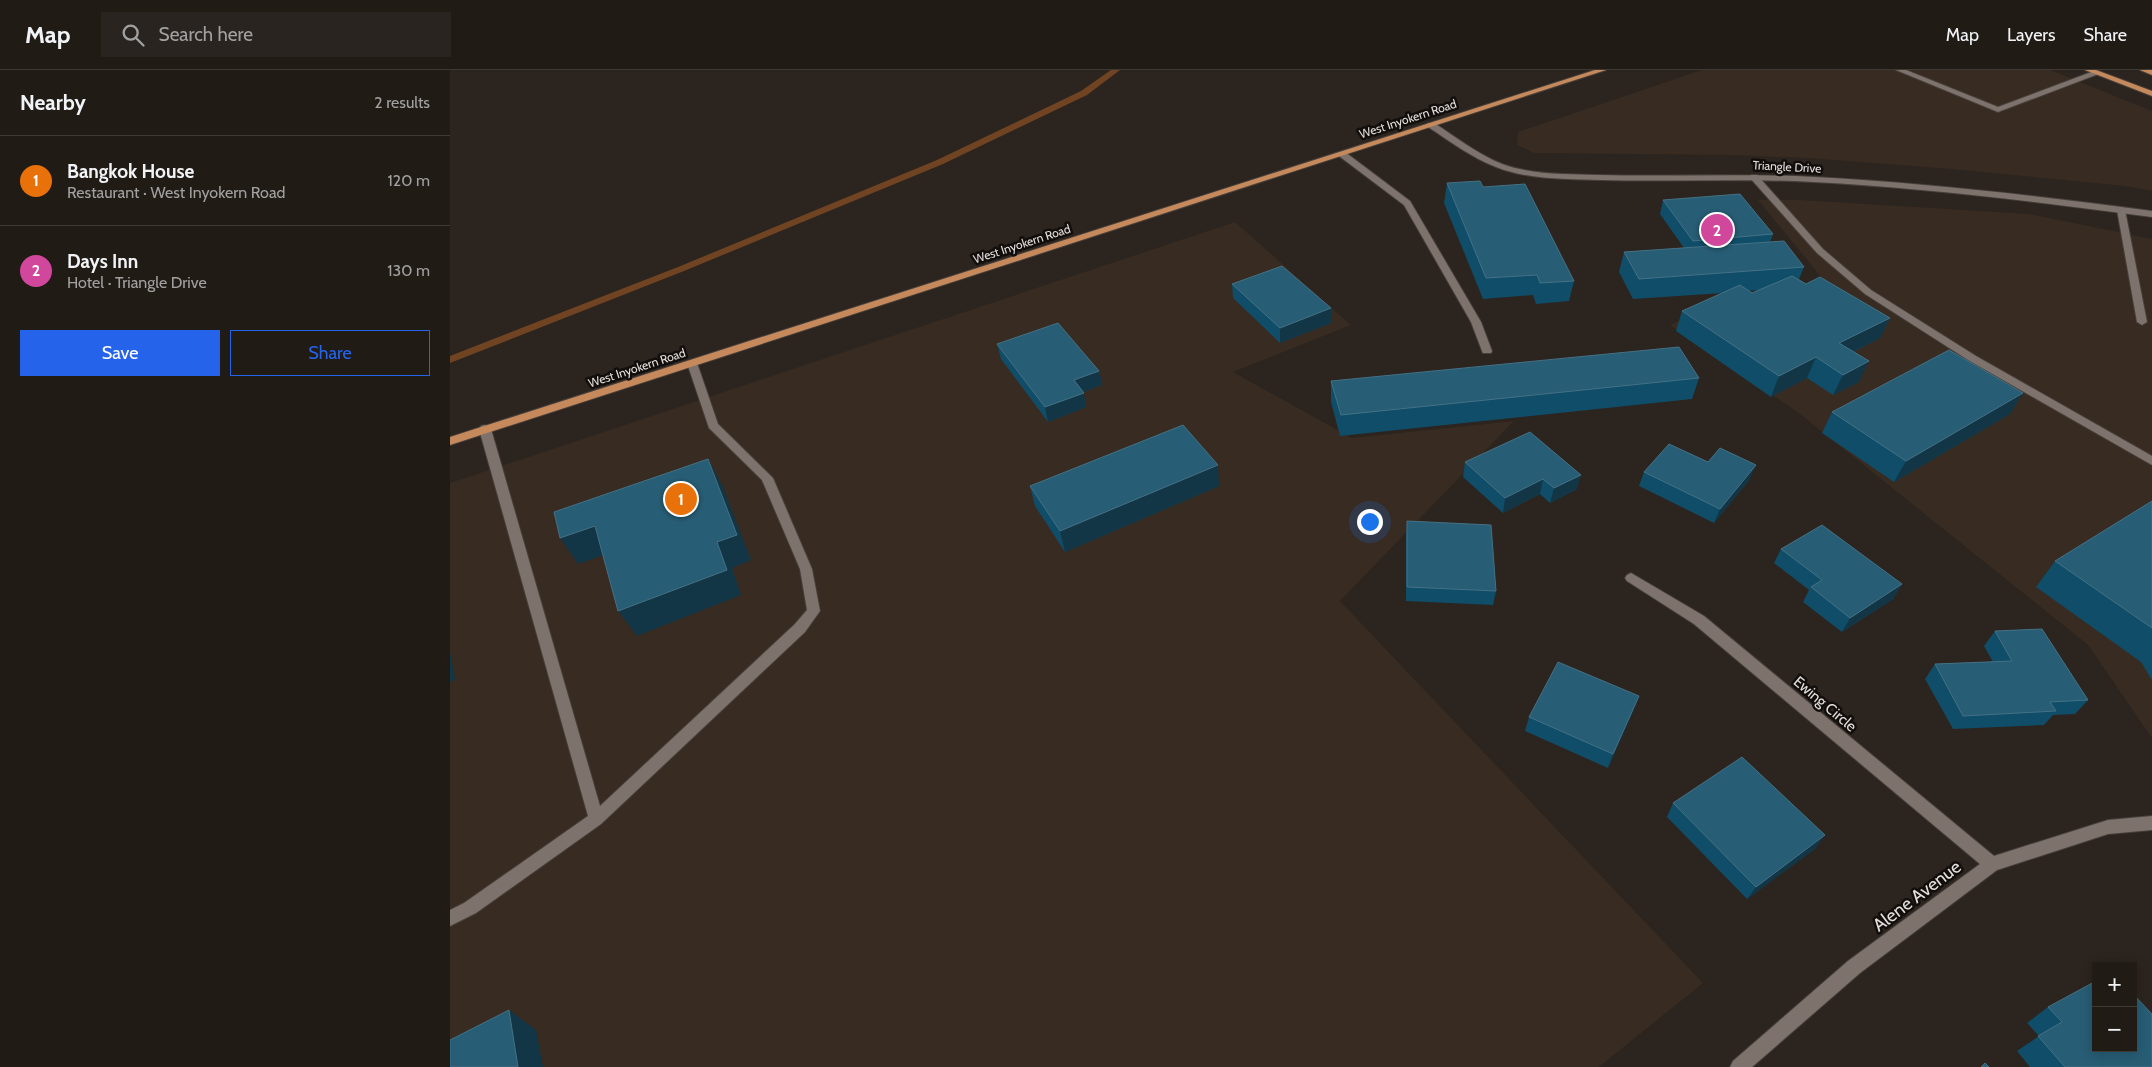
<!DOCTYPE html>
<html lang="en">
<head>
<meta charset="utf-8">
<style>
  :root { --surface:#211b16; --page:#29241f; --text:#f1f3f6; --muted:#a2a1a1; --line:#3e3935; --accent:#2563eb }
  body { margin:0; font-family:Cabin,sans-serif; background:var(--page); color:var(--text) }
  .controls { position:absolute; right:15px; bottom:15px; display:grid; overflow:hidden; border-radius:0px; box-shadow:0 2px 12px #0003 }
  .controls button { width:45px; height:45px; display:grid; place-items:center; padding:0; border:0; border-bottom:1px solid var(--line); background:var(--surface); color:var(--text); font:25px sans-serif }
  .you { position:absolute; left:919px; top:451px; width:18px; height:18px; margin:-12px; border:4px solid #fff; border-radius:50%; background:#1a73e8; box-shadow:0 0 0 8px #1a73e833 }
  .badge { display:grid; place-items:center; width:32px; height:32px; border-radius:50%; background:var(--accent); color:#fff; font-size:16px; font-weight:700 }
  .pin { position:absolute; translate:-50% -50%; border:2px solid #fff; box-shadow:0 1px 5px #0006 }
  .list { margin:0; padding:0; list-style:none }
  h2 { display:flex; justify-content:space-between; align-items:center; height:65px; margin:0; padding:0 20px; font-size:21px }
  h2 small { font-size:16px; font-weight:400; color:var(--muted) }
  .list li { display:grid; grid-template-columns:32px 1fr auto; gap:15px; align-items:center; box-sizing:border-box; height:90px; padding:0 20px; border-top:1px solid var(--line) }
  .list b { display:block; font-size:19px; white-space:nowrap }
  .list p { margin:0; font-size:16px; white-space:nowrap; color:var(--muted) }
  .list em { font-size:16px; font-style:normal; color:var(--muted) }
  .actions { display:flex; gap:10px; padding:15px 20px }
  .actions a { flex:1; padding:11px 0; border:1px solid var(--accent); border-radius:0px; text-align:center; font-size:18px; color:var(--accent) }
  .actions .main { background:var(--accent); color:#fff }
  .icon { flex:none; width:28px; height:28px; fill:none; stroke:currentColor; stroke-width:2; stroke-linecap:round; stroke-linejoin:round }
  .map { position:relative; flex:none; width:1702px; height:997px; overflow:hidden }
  header { display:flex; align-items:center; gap:30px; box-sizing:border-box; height:70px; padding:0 25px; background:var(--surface); border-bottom:1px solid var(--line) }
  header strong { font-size:24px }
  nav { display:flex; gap:28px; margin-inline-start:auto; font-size:18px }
  .search { width:350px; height:45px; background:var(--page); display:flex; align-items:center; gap:12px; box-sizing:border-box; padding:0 18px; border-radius:0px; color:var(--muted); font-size:19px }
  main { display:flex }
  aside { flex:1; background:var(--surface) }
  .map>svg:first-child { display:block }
  .built { fill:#382b21 }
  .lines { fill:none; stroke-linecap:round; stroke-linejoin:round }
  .stream { fill:#704422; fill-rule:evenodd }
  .service-casing { stroke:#473f3b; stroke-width:2 }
  .minor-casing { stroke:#473f3b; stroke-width:2 }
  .tertiary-casing { stroke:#473f3b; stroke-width:2 }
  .primary-casing { stroke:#473f3b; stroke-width:2 }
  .service { fill:#7d736c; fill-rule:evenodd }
  .minor { fill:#7d736c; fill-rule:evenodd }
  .tertiary { fill:#7d736c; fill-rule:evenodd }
  .primary { fill:#c5895b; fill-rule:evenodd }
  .wall { fill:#104d69; fill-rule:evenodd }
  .shaded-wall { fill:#123646 }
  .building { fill:#275d75; stroke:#457185 }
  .labels { text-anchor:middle; stroke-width:5; stroke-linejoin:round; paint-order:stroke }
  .far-street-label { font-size:12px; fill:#e5dfdc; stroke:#120e0c }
  .street-label { font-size:15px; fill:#e5dfdc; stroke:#120e0c }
  .near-street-label { font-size:18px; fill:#e5dfdc; stroke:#120e0c }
</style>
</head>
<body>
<header>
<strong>Map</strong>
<div class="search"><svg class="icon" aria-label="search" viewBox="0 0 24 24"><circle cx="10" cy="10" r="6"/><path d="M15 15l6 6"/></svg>Search here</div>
<nav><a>Map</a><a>Layers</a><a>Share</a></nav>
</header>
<main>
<aside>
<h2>Nearby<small>2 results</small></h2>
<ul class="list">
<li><span class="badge" style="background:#e8710a">1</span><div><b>Bangkok House</b><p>Restaurant · West Inyokern Road</p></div><em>120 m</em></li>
<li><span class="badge" style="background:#d1479c">2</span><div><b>Days Inn</b><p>Hotel · Triangle Drive</p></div><em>130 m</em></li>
</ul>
<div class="actions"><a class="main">Save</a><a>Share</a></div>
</aside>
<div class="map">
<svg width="1702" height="997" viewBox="0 0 1702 997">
  <rect width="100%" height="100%" fill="#2c241e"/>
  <!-- built -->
  <path class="built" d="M1252,0H1600L1702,41V121L1675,116L1501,99L1358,88L1279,85L1084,83L1067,75L1068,62Z
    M1308,130H1351L1579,144L1702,169V668L1638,575L1350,344L1220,255L1253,239L1376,213Z
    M785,152L901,255L783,302L902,368L1064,351L890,531L1253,913L1149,997H0V413Z"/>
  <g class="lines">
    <!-- stream -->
    <path class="stream" d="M661,0H670L637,25L493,94L234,201L0,293V286L228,197L487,90L631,21Z"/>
    <defs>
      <path id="service" d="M1446,0H1456L1548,37L1644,1L1651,3L1548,42Z
        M889,82H895L960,131L1031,252L1042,281L1041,283H1033L1032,281L1021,252L954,135L889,86Z
        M1301,105H1307L1373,179L1421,220L1526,286L1702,386V395L1518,290L1415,224L1367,183L1301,109Z
        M1671,137L1675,140L1697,252L1692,255L1687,252L1667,140Z
        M242,290L247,293L268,354L323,408L362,499L370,541L355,562L151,754L26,843L0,856V840L14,833L138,746L29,359L31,356L35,355L41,359L150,736L345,554L357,540L350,499L312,410L259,358L237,293Z"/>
      <path id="minor" d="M1181,503L1254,546L1544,786L1658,750L1702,746V760L1658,764L1547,800L1410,903L1302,997H1280L1283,991L1398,891L1530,794L1244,554L1177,511L1175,508L1177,505Z"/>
      <path id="tertiary" d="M978,53H984C1006,67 1027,84 1052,94C1082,105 1117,104 1149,105C1221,107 1292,103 1364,107C1477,113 1590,126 1702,141V147C1589,132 1477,118 1363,112C1292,108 1222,112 1151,110C1117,109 1079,110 1046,97C1022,88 1000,71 978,57Z"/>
      <path id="primary" d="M1145,0H1156L0,375V367Z
        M1635,0H1646L1702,21V26Z
        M1690,0H1702V5Z"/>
    </defs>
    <!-- service casing -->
    <use href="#service" class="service-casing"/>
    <!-- minor casing -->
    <use href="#minor" class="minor-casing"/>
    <!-- tertiary casing -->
    <use href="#tertiary" class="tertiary-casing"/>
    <!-- primary casing -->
    <use href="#primary" class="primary-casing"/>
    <!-- service -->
    <use href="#service" class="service"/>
    <!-- minor -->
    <use href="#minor" class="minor"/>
    <!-- tertiary -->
    <use href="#tertiary" class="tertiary"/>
    <!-- primary -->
    <use href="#primary" class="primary"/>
  </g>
  <!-- wall -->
  <path class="wall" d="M997,113L1033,117L1124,211L1119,231L1086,234L1083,225L1033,229L994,133Z
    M1213,130L1323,164L1320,172L1354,197L1349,209L1356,214L1440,248L1430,268L1403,282L1409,312L1383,325L1357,308L1321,327L1226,261L1232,241L1273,223L1183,229L1169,202L1174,182L1234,178L1210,144ZM1310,220L1302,223L1298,221Z
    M782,214L881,253L830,273L783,228Z
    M547,274L649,301L652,315L633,322L636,337L598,352L551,289Z
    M1249,308L1242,329L890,366L881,332V311Z
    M1382,342L1560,344L1444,412L1372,363Z
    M1080,362L1127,419L1100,433L1090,424L1053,443L1013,407L1015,392Z
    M1258,392L1300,409L1264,453L1189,416L1194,402Z
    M580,416H769L615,482L585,436Z
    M1702,431V610L1691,592L1586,517L1605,491Z
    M957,451L1046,521L1043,535L956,531V466Z
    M1331,479L1452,514L1443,529L1392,562L1353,532L1359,520L1324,493Z
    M1545,561L1638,630L1625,644L1603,645L1594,655L1503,659L1475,609L1485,594L1543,592L1534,576Z
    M1189,626L1158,698L1075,661L1079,647Z
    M1223,733L1366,778L1297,829L1217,747Z
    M1598,937L1702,997H1580L1567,981L1589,966L1577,953Z"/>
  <!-- shaded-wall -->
  <path class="shaded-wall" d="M881,238V253L830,273V258Z
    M1440,248L1430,268L1380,293L1389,273Z
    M1366,287L1357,308L1321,327L1329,306Z
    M1419,291L1409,312L1383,325L1393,305Z
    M649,301L652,315L626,325L624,310Z
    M634,323L636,337L598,352L595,337Z
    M1573,323L1560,344L1444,412L1456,391Z
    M258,389L272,415L301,490L282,498L291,525L187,566L168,541Z
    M768,395L769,416L615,482L610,461Z
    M1306,395L1300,409L1264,453L1270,439Z
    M1131,405L1127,419L1100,433L1104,418Z
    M1093,409L1090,424L1053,443L1055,428Z
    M145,456L163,482L128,494L110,468Z
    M1452,514L1443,529L1392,562L1400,548Z
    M0,582L5,610L0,612Z
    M1189,626L1184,640L1158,698L1163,684Z
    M1375,765L1366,778L1297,829L1306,817Z
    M59,940L86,960L93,997H68Z"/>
  <!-- building -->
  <path class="building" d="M1030,111L1033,117L1075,114L1124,211L1090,213L1087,205L1036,208L997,113Z
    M1290,124L1323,164L1243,171L1213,130Z
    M1334,171L1354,197L1189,209L1174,182Z
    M832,196L881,238L830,258L782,214Z
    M1342,206L1356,214L1370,207L1440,248L1389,273L1419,291L1393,305L1366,287L1329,306L1232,241L1290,215L1302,223Z
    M608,253L649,301L624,310L634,323L595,337L547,274Z
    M1229,277L1249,308L891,345L881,311Z
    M1499,280L1573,323L1456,391L1382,342Z
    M733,355L768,395L610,461L580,416Z
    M1080,362L1131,405L1104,418L1093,409L1055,428L1015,392Z
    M1219,374L1258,392L1270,378L1306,395L1270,439L1194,402Z
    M258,389L287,465L267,472L277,500L168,541L145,456L110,468L104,442Z
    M1702,431V558L1605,491Z
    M957,451L1041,455L1046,521L957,517Z
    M1372,455L1452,514L1400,548L1361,517L1372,510L1331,479Z
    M1592,559L1638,630L1600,632L1606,641L1513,646L1485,594L1562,591L1545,561Z
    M1108,592L1189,626L1163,684L1079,647Z
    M1292,687L1375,765L1306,817L1223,733Z
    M1646,911V978H1683V924L1702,944V997H1615L1588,966L1612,952L1598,937Z
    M59,940L68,997H0V970Z
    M1535,993L1539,997H1531Z"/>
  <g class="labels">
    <!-- far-street labels -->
    <g class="far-street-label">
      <text transform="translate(958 49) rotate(-18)" y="4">West Inyokern Road</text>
      <text transform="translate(1337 97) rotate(3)" y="4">Triangle Drive</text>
      <text transform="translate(572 174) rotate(-18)" y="4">West Inyokern Road</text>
      <text transform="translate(187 298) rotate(-18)" y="4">West Inyokern Road</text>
    </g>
    <!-- street labels -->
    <g class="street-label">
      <text transform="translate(1375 634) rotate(40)" y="5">Ewing Circle</text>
    </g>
    <!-- near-street labels -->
    <g class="near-street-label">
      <text transform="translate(1467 826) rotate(-37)" y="6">Alene Avenue</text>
    </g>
  </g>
</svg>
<div class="controls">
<button>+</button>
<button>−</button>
</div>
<div class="you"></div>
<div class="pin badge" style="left:231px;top:429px;background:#e8710a">1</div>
<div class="pin badge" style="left:1267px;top:160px;background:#d1479c">2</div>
</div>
</main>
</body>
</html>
